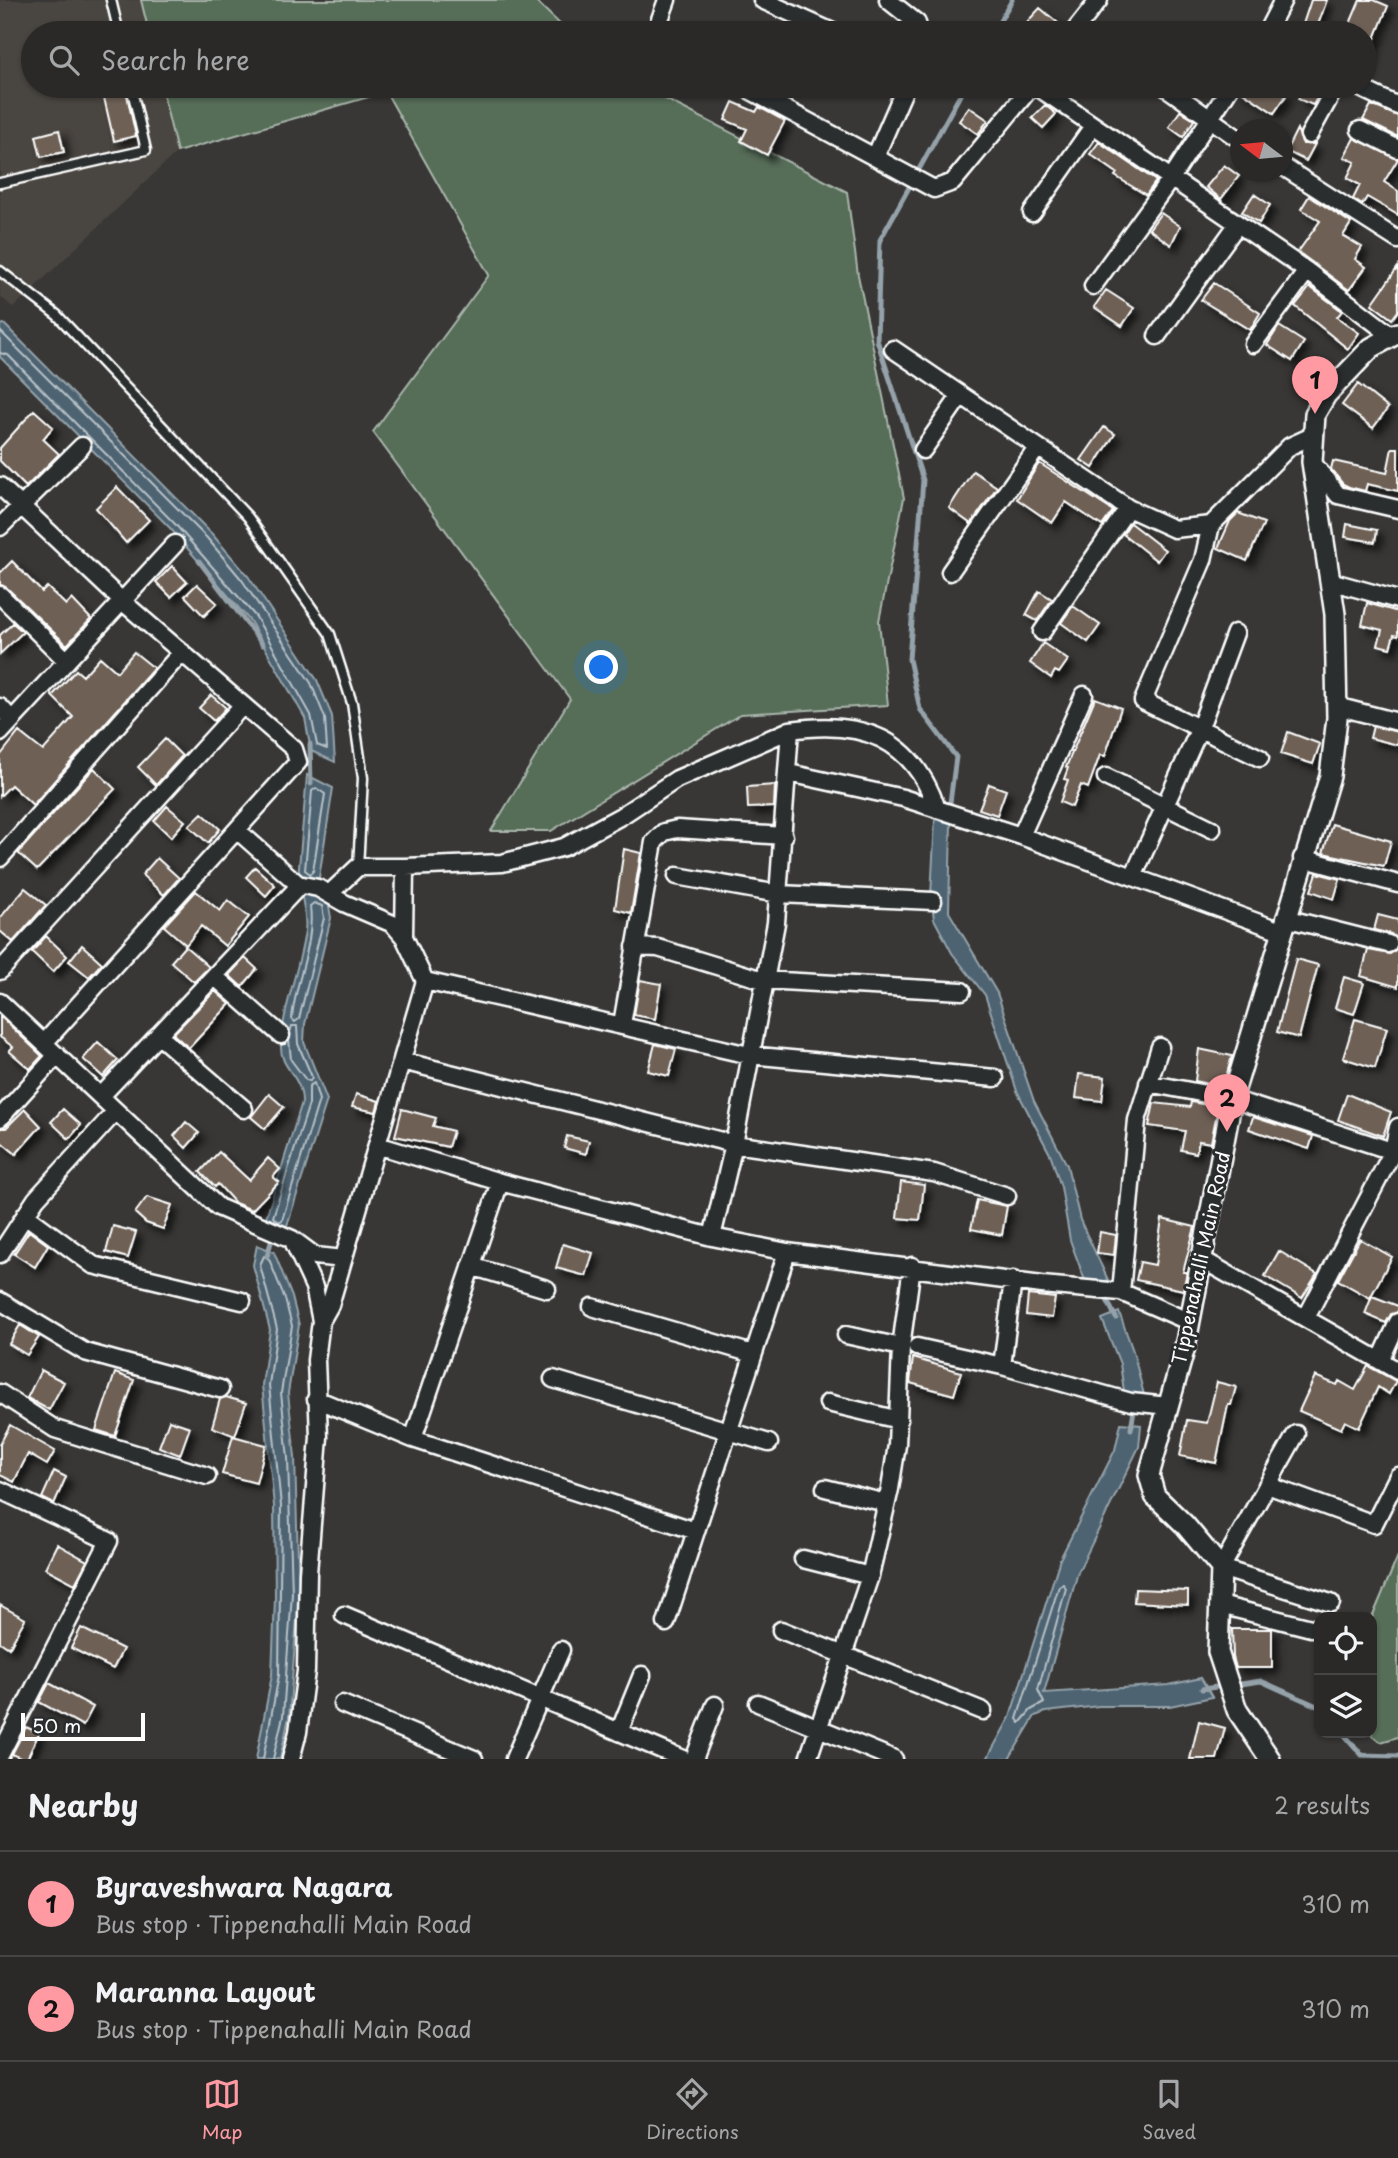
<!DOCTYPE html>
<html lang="en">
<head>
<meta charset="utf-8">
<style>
  :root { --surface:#2a2928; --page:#323130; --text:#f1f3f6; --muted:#a5a6a8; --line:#464545; --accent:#ff9aa2 }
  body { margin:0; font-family:"Playpen Sans",sans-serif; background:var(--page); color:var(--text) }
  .controls { position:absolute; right:21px; bottom:21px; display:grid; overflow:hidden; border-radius:14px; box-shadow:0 2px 5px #0004 }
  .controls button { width:63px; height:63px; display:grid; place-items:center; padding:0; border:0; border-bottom:2px solid var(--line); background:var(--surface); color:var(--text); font:35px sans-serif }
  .compass { position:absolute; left:1230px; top:119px; width:63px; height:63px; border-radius:50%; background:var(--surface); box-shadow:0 2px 5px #0004; rotate:286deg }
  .scale { position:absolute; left:21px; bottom:18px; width:124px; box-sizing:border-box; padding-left:7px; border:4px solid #fff; border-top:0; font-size:19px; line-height:24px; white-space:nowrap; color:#fff; -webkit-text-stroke:5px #2a2d2e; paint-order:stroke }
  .you { position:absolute; left:602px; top:668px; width:24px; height:24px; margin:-18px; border:5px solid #fff; border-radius:50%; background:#1a73e8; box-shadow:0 0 0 10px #1a73e833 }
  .badge { display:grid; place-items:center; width:46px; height:46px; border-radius:50%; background:var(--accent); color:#111; font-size:23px; font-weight:700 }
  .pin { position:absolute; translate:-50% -58px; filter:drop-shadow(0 2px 4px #0008) }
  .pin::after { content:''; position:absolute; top:37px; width:24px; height:21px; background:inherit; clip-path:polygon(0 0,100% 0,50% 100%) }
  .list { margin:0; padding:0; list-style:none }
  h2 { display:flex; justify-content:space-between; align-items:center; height:91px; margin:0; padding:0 28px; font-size:30px }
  h2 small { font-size:23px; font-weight:400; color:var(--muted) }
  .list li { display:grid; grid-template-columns:46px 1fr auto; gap:21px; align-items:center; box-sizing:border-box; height:105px; padding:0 28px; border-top:2px solid var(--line) }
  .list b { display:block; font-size:26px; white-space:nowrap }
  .list p { margin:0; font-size:23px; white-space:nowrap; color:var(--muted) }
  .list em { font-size:23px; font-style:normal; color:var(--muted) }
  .icon { flex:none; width:38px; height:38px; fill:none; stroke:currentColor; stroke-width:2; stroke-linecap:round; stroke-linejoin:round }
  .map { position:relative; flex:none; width:1398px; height:1759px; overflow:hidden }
  .search { position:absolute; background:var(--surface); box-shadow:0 2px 5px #0004; left:21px; right:21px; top:21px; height:77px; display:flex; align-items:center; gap:18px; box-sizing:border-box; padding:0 24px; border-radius:38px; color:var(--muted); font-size:26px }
  .sheet { height:301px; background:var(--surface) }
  nav { display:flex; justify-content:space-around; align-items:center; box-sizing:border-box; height:98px; border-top:2px solid var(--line); background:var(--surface); font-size:19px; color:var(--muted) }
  nav a { display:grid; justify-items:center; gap:4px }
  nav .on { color:var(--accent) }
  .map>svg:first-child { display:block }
  .built { fill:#48443f }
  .green { fill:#566d58; stroke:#aab6ac; stroke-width:2 }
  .water { fill:#4e6472; stroke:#95a2aa; stroke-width:2 }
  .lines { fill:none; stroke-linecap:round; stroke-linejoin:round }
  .shore { stroke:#b8c1c7; stroke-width:2 }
  .stream { stroke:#95a2aa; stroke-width:5 }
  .building { fill:#6e6154; stroke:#fff; stroke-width:2; filter:url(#shadow) }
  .service-casing { stroke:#fff; stroke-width:13 }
  .minor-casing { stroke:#fff; stroke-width:21 }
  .tertiary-casing { stroke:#fff; stroke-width:24 }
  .service { stroke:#2a2d2e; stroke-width:8 }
  .minor { stroke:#2a2d2e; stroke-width:16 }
  .tertiary { stroke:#2a2d2e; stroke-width:19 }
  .labels { text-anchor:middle; stroke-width:6; stroke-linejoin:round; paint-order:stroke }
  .street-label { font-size:19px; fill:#fff; stroke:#2a2d2e }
</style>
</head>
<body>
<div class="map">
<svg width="1398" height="1759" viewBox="0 0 1398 1759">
  <defs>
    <filter id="shadow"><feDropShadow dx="6" dy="6" stdDeviation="3.5" flood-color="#0009"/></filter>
  </defs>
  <rect width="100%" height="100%" fill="#383736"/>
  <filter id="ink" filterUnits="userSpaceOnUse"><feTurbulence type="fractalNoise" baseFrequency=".0143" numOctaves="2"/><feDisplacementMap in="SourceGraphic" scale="14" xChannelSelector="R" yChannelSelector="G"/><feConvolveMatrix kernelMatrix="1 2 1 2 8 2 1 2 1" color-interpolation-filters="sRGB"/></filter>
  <g filter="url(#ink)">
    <!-- built -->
    <path class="built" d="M0,0H141L149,33H33V86H161L177,152L13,308L0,296Z"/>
    <!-- green -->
    <path class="green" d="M141,0H535L569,33H149Z
      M161,86H640L847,192L858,275L904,498L879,621L888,705L741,714L551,831H491L570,699L373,432L489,275L386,92L177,152Z
      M1398,1556V1737L1381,1742L1368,1733H1372V1618Z"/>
    <!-- water -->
    <path class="water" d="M4,324L212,534L248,576L317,680L332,716L335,762L311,751L305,718L250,621L170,528L0,357V325Z
      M307,775L333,788L318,884L298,879Z
      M935,819L951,823L949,912L997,993L1034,1101L1067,1165L1080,1220L1109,1282L1087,1286L1070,1240L1061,1187L1051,1156L1017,1091L985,995L952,953L934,919L931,896Z
      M301,892L328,900L331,918L305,1024L304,1042L327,1100L285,1232L264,1224L302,1102C302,1076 281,1069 281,1048C282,1007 300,970 305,930C307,919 303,904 301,892Z
      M257,1245L274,1252L292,1297L299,1325L288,1393L295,1457L299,1594L289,1717L280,1759H256L272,1675L275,1598L274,1506L262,1385L270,1330L253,1265Z
      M1119,1312L1133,1351L1145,1399L1125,1398L1120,1364L1102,1319Z
      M1121,1423L1141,1425L1139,1447L1078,1572L1044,1693L1169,1685L1201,1678L1212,1697L1170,1706H1099L1046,1712L1035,1716L1009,1759H987L1010,1717L1060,1559L1115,1450Z"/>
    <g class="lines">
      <!-- shore -->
      <path class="shore" d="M0,331L207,538L242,580L311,683L325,718L327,749L317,745L311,715L256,617L175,524L8,355L0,353
        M316,788L325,794L313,871L310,874L305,870L312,791Z
        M314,903L322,906L324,918L299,1019L295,1022L292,1019C295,980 315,946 310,906Z
        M289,1039L291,1060L306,1080L310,1081L312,1077L298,1044L297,1026H292L290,1032
        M314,1083L319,1100L282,1220L278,1222L273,1217L309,1104V1086Z
        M1063,1584L1066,1588L1038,1690L1044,1703L1031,1710L1020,1723L1017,1719L1059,1586Z
        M263,1759L279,1675L281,1506L269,1385L277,1329L260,1265L264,1256L269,1259L285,1299L292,1326L281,1393L288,1458L292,1594L283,1716L273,1759"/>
      <!-- stream -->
      <path class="stream" d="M993,33L1012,0
        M199,561L263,645
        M310,744L311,784
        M949,810L956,757L920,709L909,659L923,480L877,340L880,240L965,86
        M267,1256L274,1232
        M1103,1292L1116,1318
        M1131,1429L1135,1405
        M1234,1685L1261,1681L1319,1707
        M1202,1689L1224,1686
        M1343,1733L1362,1755L1398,1756"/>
    </g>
    <!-- building -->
    <path class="building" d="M1311,0H1327L1315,33H1300Z
      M1360,0H1374L1388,6L1366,61L1365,33H1346Z
      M1040,8L1064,28L1063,33H1040L1027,22Z
      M125,86L136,136L114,141L102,89Z
      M1241,86H1272L1286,96L1274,113L1240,90Z
      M1316,86H1324L1313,105L1298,99L1303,87L1313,91Z
      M733,102L756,112L759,107L785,121L767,155L741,141L747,129L725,120Z
      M1045,105L1056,114L1043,128L1032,118Z
      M1371,105L1398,116V137L1363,120Z
      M969,107L988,120L978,134L959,121Z
      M1180,111L1194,120L1183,137L1169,127Z
      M1297,129L1303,144H1315L1306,161L1286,151Z
      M59,130L64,152L41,157L36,136Z
      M1354,138L1398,159L1384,182L1398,191V215L1367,197L1362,205L1353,199L1360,185L1347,178L1355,162L1344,157Z
      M1099,142L1156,181L1146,195L1115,176L1117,173L1090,154Z
      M1224,165L1239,176L1221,199L1206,187Z
      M1254,194L1270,205L1259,223L1242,212Z
      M1309,196L1351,223L1343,236L1362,247L1355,259L1366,267L1349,290L1298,252L1320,221L1301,209Z
      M1161,213L1180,226L1171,245L1149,229Z
      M1398,267V311L1392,319L1372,304Z
      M1214,283L1260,313L1250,330L1201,300Z
      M1310,287L1342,311L1337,317L1359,333L1348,349L1295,306Z
      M1106,290L1134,308L1122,326L1094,307Z
      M1279,326L1304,342L1292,361L1267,345Z
      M1358,384L1388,408L1373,428L1342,405Z
      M34,410L53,427L43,439L59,454L26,487L0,461V448Z
      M1104,427L1115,434L1093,468L1081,460Z
      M1392,448H1398V491L1367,484L1365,491L1349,487L1343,484L1331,469L1333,461L1387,473Z
      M1039,463L1113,511L1102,526L1066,502L1052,523L1017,499Z
      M973,471L997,487L971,524L949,508Z
      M117,487L149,520L126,543L96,508Z
      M1238,513L1264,523L1247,561L1218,548L1230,521Z
      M1130,523L1165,550L1157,561L1123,534Z
      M1347,524L1377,530L1375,542L1345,537Z
      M12,561L42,592L47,587L66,605L72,599L91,619L67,645L7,588L0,584V573Z
      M172,566L187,582L171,597L156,582Z
      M197,584L217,603L204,616L185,596Z
      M1039,591L1052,599L1037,621L1026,615Z
      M1367,603L1398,612V636L1394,635L1390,648L1378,645L1382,630L1362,625Z
      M1073,606L1100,625L1088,642L1061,623Z
      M13,623L23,632L0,654V635Z
      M1043,643L1068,660L1059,673L1055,671L1051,678L1030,663Z
      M134,652L154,668L33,805L11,785L0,796V756L19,732L43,751L73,717L52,696L76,670L83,676L100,657L117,672Z
      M211,695L226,708L214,721L199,708Z
      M1095,698L1121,708L1105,756L1100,755L1088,788L1081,785L1072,807L1060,802L1068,780L1064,779L1068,768L1066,767Z
      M1373,726L1398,732V745L1370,738Z
      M1288,732L1320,744L1313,764L1281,754Z
      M165,739L182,756L156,785L138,767Z
      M94,768L115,789L37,870L18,853Z
      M989,784L1006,790L997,815L979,809Z
      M775,785L774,807L748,808L747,787Z
      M167,806L185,821L171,837L154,821Z
      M202,813L220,829L208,843L189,826Z
      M1332,824L1391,841L1384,866L1323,853Z
      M624,849L641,853L631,913L615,909Z
      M157,858L179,878L164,895L142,875Z
      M255,867L275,885L266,896L246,877Z
      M1317,873L1340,879L1334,899L1311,891Z
      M25,888L46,905L13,942L0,931V918Z
      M196,891L220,911L228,900L249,917L225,946L201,926L186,945L164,926Z
      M1378,915L1398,920V941L1391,934L1374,930Z
      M46,936L67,956L53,972L32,952Z
      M82,945L102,963L89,977L69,961Z
      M185,946L209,967L194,982L171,962Z
      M1398,947V987L1361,976L1368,950L1390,954Z
      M245,958L257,969L242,987L229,975Z
      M1296,959L1318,965L1299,1038L1277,1032Z
      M1344,977L1364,983L1354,1014L1335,1008Z
      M640,980L661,984L655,1019L634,1015Z
      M215,991L230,1004L189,1048L173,1034Z
      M0,1016L42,1056L30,1069L9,1051L13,1047L0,1037Z
      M1355,1019L1387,1028L1375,1068L1343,1058Z
      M98,1042L118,1060L103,1077L83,1059Z
      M655,1044L676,1049L669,1076L648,1071Z
      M1199,1049L1232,1056L1223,1087L1195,1081Z
      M1079,1074L1105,1077L1102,1101L1076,1098Z
      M269,1094L284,1107L265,1129L251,1117Z
      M356,1094L379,1101L376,1112L352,1107Z
      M1347,1094L1391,1112L1383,1136L1338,1120Z
      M1191,1102L1218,1107L1211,1143L1199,1141L1196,1153L1181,1150L1185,1131L1149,1126L1154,1103L1190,1107Z
      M25,1109L41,1126L16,1154L0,1141V1128H6Z
      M63,1109L81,1125L69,1139L51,1122Z
      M402,1109L436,1118L433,1126L453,1131L448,1147L395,1136Z
      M1253,1117L1313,1136L1309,1149L1249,1129Z
      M186,1122L199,1133L186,1148L174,1136Z
      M567,1136L589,1141L586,1154L564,1148Z
      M219,1152L249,1180L268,1158L280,1169L273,1177L279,1182L252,1210L235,1203L218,1184L215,1187L200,1172Z
      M901,1182L924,1185L920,1220L897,1218Z
      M147,1197L172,1205L163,1229L146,1223L135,1213Z
      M977,1200L1007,1206L1002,1235L971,1229Z
      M1162,1219L1195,1227L1183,1272H1187L1183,1290L1136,1280L1140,1262L1155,1265Z
      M113,1226L136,1232L128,1258L106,1252Z
      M29,1231L48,1245L35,1267L14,1254Z
      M1100,1232L1116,1235L1114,1255L1097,1253Z
      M1360,1239L1392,1257L1370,1298L1338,1280Z
      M563,1244L593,1253L586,1276L556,1268Z
      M1279,1251L1317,1274L1302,1298L1265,1276Z
      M1028,1295L1055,1298L1052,1318L1026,1315Z
      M1372,1296L1398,1306V1312L1391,1314L1386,1323L1365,1314Z
      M20,1325L39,1337L27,1355L9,1344Z
      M913,1358L961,1372L954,1395L910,1383Z
      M1368,1366L1396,1381L1389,1394L1378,1387L1359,1428L1345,1421L1341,1429L1299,1411L1315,1376L1337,1385L1339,1381L1355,1390Z
      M41,1370L64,1382L49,1410L27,1398Z
      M115,1373L134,1380L115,1436L96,1430Z
      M1217,1382L1236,1387L1231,1405H1228L1216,1463L1180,1456L1187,1420L1207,1423Z
      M226,1397L246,1403L235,1436L212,1427L220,1399Z
      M169,1420L190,1427L180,1455L159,1447Z
      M10,1425L55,1451L47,1465L28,1454L14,1482L0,1475V1444Z
      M233,1436L266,1445L256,1483L222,1474Z
      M54,1471L66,1477L54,1504L42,1498Z
      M57,1544L87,1561L75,1584L45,1568Z
      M1135,1589L1188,1591V1605L1134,1602Z
      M0,1605L25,1619L9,1648L0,1642Z
      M81,1628L123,1649L113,1669L71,1648Z
      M1232,1629H1272V1668H1236L1233,1657Z
      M49,1683L93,1707L83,1726L39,1702Z
      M1199,1721L1225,1728L1217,1759H1190Z
      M26,1727L39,1733L27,1759H22L12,1754Z"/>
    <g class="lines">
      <defs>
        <path id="service" d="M111,0L119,33
          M0,183L146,150L131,86
          M0,271L57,315L248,517L330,634L352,703L363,778L358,867"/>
        <path id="minor" d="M762,0L835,33
          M888,0L917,23L919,33
          M655,33L667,0
          M1073,33L1099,0
          M1266,33L1283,0
          M742,86L934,189L953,182L1032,86
          M1036,86L1307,271L1392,336
          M1164,86L1240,140
          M1356,86L1398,106
          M1360,130L1398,149
          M1309,135L1336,86
          M876,155L906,86
          M1282,166L1398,240
          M1032,213L1093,126
          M1093,286L1170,180L1231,86
          M1157,336L1237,225
          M1253,344L1307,271
          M893,349L1128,508L1174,529L1211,525L1290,446L1312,436
          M923,450L961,395
          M1312,462L1338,495L1398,509
          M0,486L122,601L294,749L298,762L44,1043
          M1211,525L1203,560L1143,701L1260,758
          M0,527L82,446
          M950,572L1038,447
          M1330,581L1398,600
          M0,595L67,661
          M1042,632L1128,508
          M1336,706L1398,722
          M0,707L12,720
          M0,733L175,544
          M789,773L903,798L1021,836L1281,931
          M1106,777L1212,829
          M238,831L298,884L318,888L344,903L393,924L404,937L425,981L749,1055L995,1078
          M1021,836L1084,695
          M0,858L182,652
          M1302,858L1398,884
          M677,876L779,894L933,901
          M1133,877L1199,730L1235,633
          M329,894L358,867H405
          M1285,918L1388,944
          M404,937L405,867L502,863L564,847L621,816L677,779L790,730
          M635,947L658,948L763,980L962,991
          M0,971L243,705
          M214,976L281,1035
          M0,1002L218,1207L292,1239L315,1256L343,1259
          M622,1024L654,842L664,832L677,829L784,836
          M158,1035L244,1109
          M1160,1047L1137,1120L1121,1292L1190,1322
          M402,1061L734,1144L934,1173L1007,1196
          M1148,1083L1232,1099L1398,1153
          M101,1096L300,885
          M0,1118L57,1055
          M377,1145L500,1182L712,1237L787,1252L1042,1285L1121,1292
          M25,1215L93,1265L242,1301
          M712,1237L734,1144L776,923L790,730C862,719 913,738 937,809
          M0,1254L36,1199L116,1111
          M1203,1260L1398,1371
          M471,1266L547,1289
          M1013,1280L1002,1366L1131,1402L1168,1406
          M0,1301L85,1352L220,1389
          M592,1307L753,1354
          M1306,1318L1393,1151L1398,1127
          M321,1321L330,1305L425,981
          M846,1335L901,1347
          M917,1347L1002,1366
          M1380,1361L1398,1322
          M553,1379L769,1443
          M0,1393L55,1429L207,1476
          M316,1399L413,1439L696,1531
          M828,1403L899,1420
          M1296,1434L1221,1568L1331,1603
          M413,1439L500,1182
          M1267,1485L1374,1524L1398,1476
          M825,1488L886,1503
          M0,1490L109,1541L0,1755
          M803,1559L870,1576
          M1220,1605L1311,1628
          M344,1615L683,1759
          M666,1623L787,1252
          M781,1630L983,1711
          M758,1703L894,1759
          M342,1704L474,1759
          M619,1732L642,1675
          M291,1759L298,1732L306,1671L308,1573L319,1437L316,1360L321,1321L314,1287L292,1239
          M514,1759L561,1650
          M694,1759L715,1705
          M808,1759L870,1576L890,1489L897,1445L901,1347L912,1266"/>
        <path id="tertiary" d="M1270,1759L1237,1710L1218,1652L1221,1568L1185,1525L1155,1496L1149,1475L1185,1347L1232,1099L1330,776L1337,718L1335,614L1312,462L1315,414L1326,395L1371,348L1398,333"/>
      </defs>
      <!-- service casing -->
      <use href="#service" class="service-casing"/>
      <!-- minor casing -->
      <use href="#minor" class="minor-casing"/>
      <!-- tertiary casing -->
      <use href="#tertiary" class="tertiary-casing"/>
      <!-- service -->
      <use href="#service" class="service"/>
      <!-- minor -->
      <use href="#minor" class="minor"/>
      <!-- tertiary -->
      <use href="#tertiary" class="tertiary"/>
    </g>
  </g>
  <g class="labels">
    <!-- street labels -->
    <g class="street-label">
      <text transform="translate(1201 1258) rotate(-78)" y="7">Tippenahalli Main Road</text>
    </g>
  </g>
</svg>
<div class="controls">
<button><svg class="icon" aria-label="locate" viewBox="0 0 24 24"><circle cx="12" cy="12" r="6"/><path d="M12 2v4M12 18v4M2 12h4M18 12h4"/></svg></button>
<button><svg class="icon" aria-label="layers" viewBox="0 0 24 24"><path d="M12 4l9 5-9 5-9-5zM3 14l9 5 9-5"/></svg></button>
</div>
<svg class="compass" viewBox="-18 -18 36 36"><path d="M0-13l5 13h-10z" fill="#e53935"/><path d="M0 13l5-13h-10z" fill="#a5a6a8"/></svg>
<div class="scale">50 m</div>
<div class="you"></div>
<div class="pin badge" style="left:1315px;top:414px">1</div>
<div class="pin badge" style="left:1227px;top:1132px">2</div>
<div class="search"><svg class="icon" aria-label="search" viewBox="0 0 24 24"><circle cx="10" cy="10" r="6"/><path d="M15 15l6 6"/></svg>Search here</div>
</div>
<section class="sheet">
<h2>Nearby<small>2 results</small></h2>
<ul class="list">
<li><span class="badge">1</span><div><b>Byraveshwara Nagara</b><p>Bus stop · Tippenahalli Main Road</p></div><em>310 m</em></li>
<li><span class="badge">2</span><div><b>Maranna Layout</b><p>Bus stop · Tippenahalli Main Road</p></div><em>310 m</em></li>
</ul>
</section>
<nav>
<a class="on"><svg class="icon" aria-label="map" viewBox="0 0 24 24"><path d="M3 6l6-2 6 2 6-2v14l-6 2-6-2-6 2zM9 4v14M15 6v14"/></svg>Map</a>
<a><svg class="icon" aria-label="directions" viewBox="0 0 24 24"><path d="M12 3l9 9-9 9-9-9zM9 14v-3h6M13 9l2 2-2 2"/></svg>Directions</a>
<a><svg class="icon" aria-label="saved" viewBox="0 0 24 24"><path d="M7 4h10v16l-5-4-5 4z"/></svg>Saved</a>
</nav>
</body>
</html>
